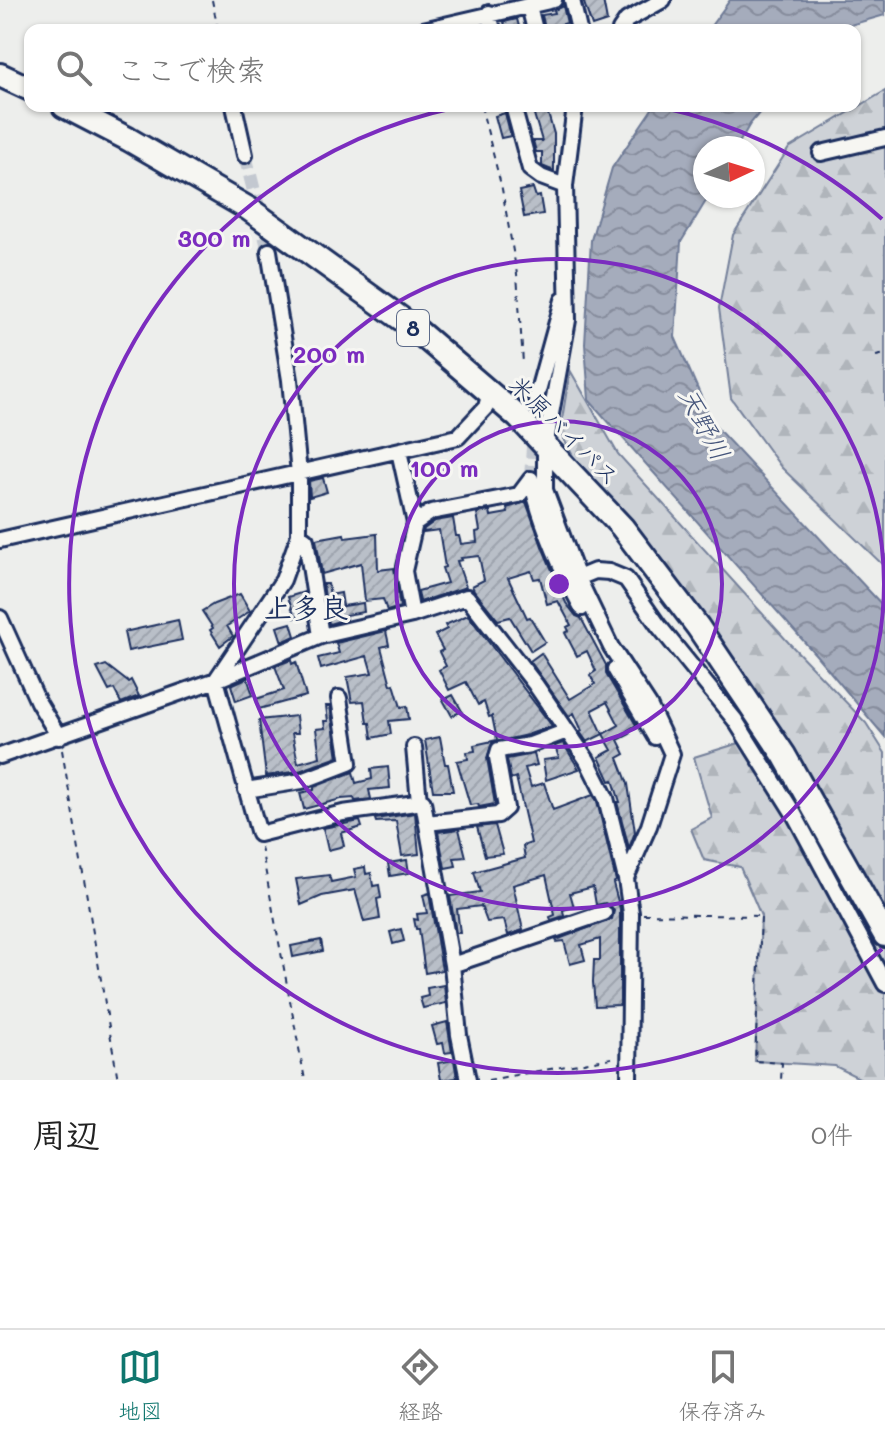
<!DOCTYPE html>
<html lang="ja">
<head>
<meta charset="utf-8">
<style>
  :root { --surface:#fff; --page:#f6f6f6; --text:#222; --muted:#767676; --line:#e0e0e0; --accent:#0f766e }
  body { margin:0; font-family:Mali,"Klee One",sans-serif; background:var(--page); color:var(--text) }
  .compass { position:absolute; left:693px; top:136px; width:72px; height:72px; border-radius:50%; background:var(--surface); box-shadow:0 2px 6px #0004; rotate:86deg }
  .list { margin:0; padding:0; list-style:none }
  h2 { display:flex; justify-content:space-between; align-items:center; height:104px; margin:0; padding:0 32px; font-size:34px }
  h2 small { font-size:26px; font-weight:400; color:var(--muted) }
  .icon { flex:none; width:44px; height:44px; fill:none; stroke:currentColor; stroke-width:2; stroke-linecap:round; stroke-linejoin:round }
  .map { position:relative; flex:none; width:885px; height:1080px; overflow:hidden }
  .search { position:absolute; background:var(--surface); box-shadow:0 2px 6px #0004; left:24px; right:24px; top:24px; height:88px; display:flex; align-items:center; gap:20px; box-sizing:border-box; padding:0 28px; border-radius:16px; color:var(--muted); font-size:30px }
  .sheet { height:248px; background:var(--surface) }
  nav { display:flex; justify-content:space-around; align-items:center; box-sizing:border-box; height:112px; border-top:2px solid var(--line); background:var(--surface); font-size:22px; color:var(--muted) }
  nav a { display:grid; justify-items:center; gap:4px }
  nav .on { color:var(--accent) }
  .map>svg:first-child { display:block }
  .forest { fill:url(#forest-firs); stroke:#74809a; stroke-width:2 }
  .water { fill:url(#water-waves); stroke:#6e7a96; stroke-width:2 }
  .building { fill:url(#building-hatch); stroke:#1b2f5e; stroke-width:2; fill-rule:evenodd }
  .lines { fill:none; stroke-linecap:round; stroke-linejoin:round }
  .minor-tunnel { stroke:#c3c8d0; stroke-width:14; stroke-dasharray:14 7; stroke-linecap:butt }
  .minor-casing { stroke:#1b2f5e; stroke-width:20 }
  .highway-casing { stroke:#1b2f5e; stroke-width:28 }
  .path { stroke:#1b2f5e; stroke-width:2; stroke-dasharray:6 6; stroke-linecap:butt }
  .minor { stroke:#f6f6f2; stroke-width:14 }
  .highway { stroke:#f6f6f2; stroke-width:22 }
  .ring { fill:none; stroke:#7b2cbf; stroke-width:4 }
  .labels { text-anchor:middle; stroke-width:6; stroke-linejoin:round; paint-order:stroke }
  .shield { fill:#f6f6f2; stroke:#5d6b8a; stroke-width:2 }
  .shield-label { font-size:22px; font-weight:bold; fill:#1b2f5e }
  .street-label { font-size:24px; fill:#1b2f5e; stroke:#f6f6f2 }
  .water-label { font-size:26px; font-style:italic; fill:#44547a; stroke:#f6f6f2 }
  .quarter-label { font-size:28px; font-weight:bold; fill:#1b2f5e; stroke:#f6f6f2 }
  .centre { fill:#7b2cbf; stroke:#f6f6f2; stroke-width:4 }
  .ring-label { font-size:24px; text-anchor:middle; font-weight:bold; fill:#7b2cbf; stroke:#f6f6f2; stroke-width:6; stroke-linejoin:round; paint-order:stroke }
</style>
</head>
<body>
<div class="map">
<svg width="885" height="1080" viewBox="0 0 885 1080">
  <defs>
    <pattern id="forest-firs" width="22" height="20" patternUnits="userSpaceOnUse" patternTransform="scale(2)"><rect width="22" height="20" fill="#ced2d7"/><path d="M5 1l3.5 6h-7zM16 11l3.5 6h-7z" fill="#b0b5bb"/></pattern>
    <pattern id="water-waves" width="16" height="10" patternUnits="userSpaceOnUse" patternTransform="scale(2)"><rect width="16" height="10" fill="#a5acbc"/><path d="M0 5q4-4 8 0t8 0" fill="none" stroke="#868c9c"/></pattern>
    <pattern id="building-hatch" width="6" height="6" patternUnits="userSpaceOnUse" patternTransform="scale(2)"><rect width="6" height="6" fill="#b9bfc8"/><path d="M-1 1l2-2M0 6l6-6M5 7l2-2" fill="none" stroke="#9ea4ae"/></pattern>
  </defs>
  <rect width="100%" height="100%" fill="#edeeec"/>
  <filter id="ink" filterUnits="userSpaceOnUse"><feTurbulence type="fractalNoise" baseFrequency=".0125" numOctaves="2"/><feDisplacementMap in="SourceGraphic" scale="16" xChannelSelector="R" yChannelSelector="G"/><feConvolveMatrix kernelMatrix="1 2 1 2 8 2 1 2 1" color-interpolation-filters="sRGB"/></filter>
  <g filter="url(#ink)">
    <!-- forest -->
    <path class="forest" d="M885,91V567L781,467L731,398L719,308L733,235L789,148Z
      M570,370L618,454L789,643L866,723L885,753V1080H863L835,1066L755,1061L761,916L740,867L704,860L691,829L712,818L694,757L775,732L644,539L573,456L560,432Z"/>
    <!-- water -->
    <path class="water" d="M730,0H885V15L833,30H708Z
      M654,106H765L750,124L736,148H705V196H709L681,242L675,337L713,424L885,608V737L816,655L589,400L585,344L591,240L612,168Z"/>
    <!-- building -->
    <path class="building" d="M583,0H603L607,21L592,26Z
      M563,6L567,23L545,29L542,15L555,13L554,10Z
      M517,19L520,30H506L504,22Z
      M546,107L554,134V171L542,166V152H536L534,144L533,141H542L533,111Z
      M505,113L511,136L501,138L495,116Z
      M533,188L536,197L540,196L543,214L524,217L519,191Z
      M323,478L327,492L310,497L309,481Z
      M526,502L543,549L566,603L576,616L581,618L606,665V674L636,725L628,730L630,734L618,740L625,754L618,758L628,784L635,832L629,848L617,802H620L613,780L610,781L599,757L612,750L603,734L587,742L580,732L582,731L574,713L569,716L530,661L541,653L570,699L595,684L590,675L596,671L587,651L577,656L565,633L569,631L567,627L571,625L558,601L547,604L540,578L534,579L531,571L508,578L527,618L530,617L545,642L531,651L510,617L498,620L474,590L472,586L484,580L479,556L461,558L462,560L457,561L466,587L420,602L418,591L447,583L442,568L445,567L439,530L423,532L424,529L435,521L453,518L456,536H459L461,544L477,542L476,532L480,531L477,513L490,511L491,516L508,513L507,508ZM607,702L619,725L603,734L592,710Z
      M344,534L345,538L377,534L378,570L394,568L400,607L387,611L383,599L365,601L361,563L322,574L316,539Z
      M323,584H328L330,595L341,593L343,606L363,603L364,612L345,615L346,619L329,624Z
      M304,592L307,613L295,618L288,597Z
      M240,594L250,611L227,626L233,636L220,646L210,630L213,628L202,611L214,604Z
      M468,615L552,726L527,735L492,743L487,758L495,804L479,807L478,804L470,805L457,761L468,759L467,752L475,751L474,745L497,740L492,716L489,717L484,702L478,705L466,682L449,690L439,670L446,666L439,652L443,650L435,635L447,629L445,625Z
      M178,620L182,640L128,651L124,632Z
      M291,623L295,636L282,642L277,627Z
      M386,631L389,645L381,647L391,685L394,684L401,707L407,706L409,719L389,721L391,734L372,738L370,723H367L364,701L352,702L347,677L372,673L367,656L321,669L318,658L339,653L336,643Z
      M291,660L292,664L296,662L306,696L259,709L256,699L284,690L275,666Z
      M106,665L128,682L131,680L139,696L121,703L114,689L109,691L97,668Z
      M249,677L248,680L253,695L236,701L231,685Z
      M453,695L462,711L452,716L443,700Z
      M326,706H330L338,757L299,771L266,776L259,720L296,716L298,733H292L298,763L320,757L316,729L325,728L324,721H328Z
      M440,737L445,764H448L453,791H433L425,740Z
      M563,743L579,769L546,780L543,760L559,758L555,746Z
      M534,754L537,765L525,768L531,787L544,783L553,810L593,795L597,801L616,881L613,883L620,909V1005L595,1006L593,982L594,960H600V939L581,945L585,960L570,964L564,941L557,942L556,940L612,919L614,911L611,906L605,903L596,905L593,887L570,893L574,907L563,910L564,916L551,920L550,917L555,915L546,875L513,885L523,930L508,935L504,920L487,922L481,906L457,909L460,933H456L450,896L480,892L474,872L525,858L523,846L531,843L516,777L511,779L507,759Z
      M388,767L390,788L369,790L371,799L355,801L354,798L341,799L304,809L300,793L314,790V787L353,772L356,783L372,779L371,769Z
      M415,813L419,854L402,856L396,821L376,822L375,819Z
      M360,821L362,827L341,833L344,846L328,850L323,828Z
      M495,825L503,854L485,856L477,827Z
      M459,829L466,857L454,858L456,866L445,868L438,832Z
      M407,860L409,873L390,876L388,863Z
      M365,867L366,874L371,873L373,886L379,885L381,898L377,899L380,919L364,922L355,890L322,896L301,905L296,879L329,875L331,882L356,877L354,869Z
      M429,893L442,970L425,973L419,929H416L414,919L418,920L417,914L427,913L423,895Z
      M401,929L404,941L393,944L390,932Z
      M321,940L323,951L293,957L291,946Z
      M444,985L446,1003L423,1008L420,998L428,996L427,988Z
      M447,1022L452,1052L445,1053L443,1043L437,1044L432,1026Z
      M454,1060L457,1078L441,1080L438,1063Z"/>
    <g class="lines">
      <!-- minor-tunnel -->
      <path class="minor-tunnel" d="M245,155L269,251
        M531,479L536,398"/>
      <defs>
        <path id="minor" d="M572,0L579,30
          M529,6L535,30
          M489,13L493,30
          M423,30L554,0
          M620,30L627,20L663,0
          M234,106L245,155
          M513,106L530,169L541,177L565,186
          M575,106L565,186L568,320L545,447V490L578,578L611,647L649,705L672,754L649,826L626,878
          M821,153L885,138
          M269,251L290,380L299,474V535L283,580L216,680L259,834L343,813L423,802L452,965L459,1035L468,1080
          M536,398L563,300
          M399,451L415,523L404,571L412,615
          M531,479C541,525 560,567 582,608
          M415,523L431,512L519,495L531,479
          M299,535L306,540L321,636
          M0,540L458,437L486,407L490,393
          M578,578L595,571L609,572L626,579L658,625L735,720L794,814L885,984
          M0,618L38,702L59,737
          M615,669L655,737
          M414,747L419,802
          M0,756L216,680L321,636L412,615L467,597L535,684L587,760L606,798L626,879L631,913L629,1080
          M246,790L302,781L349,763L339,698
          M427,823L498,815L506,808L497,757L499,750L530,745L567,731
          M452,965L604,913"/>
        <path id="highway" d="M0,75L30,89
          M64,106L128,139L249,209L414,328L518,417L622,527L698,627L784,755L885,935"/>
      </defs>
      <!-- minor casing -->
      <use href="#minor" class="minor-casing"/>
      <!-- highway casing -->
      <use href="#highway" class="highway-casing"/>
      <!-- path -->
      <path class="path" d="M212,0L218,30
        M481,106L502,189L517,274L523,363
        M876,356L885,354
        M62,750L118,1080
        M261,847L305,1080
        M643,914L761,916L755,1061L782,1063L781,1080
        M488,1080L617,1057"/>
      <!-- minor -->
      <use href="#minor" class="minor"/>
      <!-- highway -->
      <use href="#highway" class="highway"/>
    </g>
  </g>
  <!-- distance rings -->
  <g class="ring">
    <circle cx="559" cy="584" r="163"/>
    <circle cx="559" cy="584" r="325"/>
    <path d="M882 949A488 488 0 1 1 458 107M660 107A488 488 0 0 1 882 219"/>
  </g>
  <g class="labels">
    <!-- shield labels -->
    <rect class="shield" x="397" y="310" width="32" height="36" rx="6"/>
    <g class="shield-label">
      <text x="413" y="336">8</text>
    </g>
    <!-- street labels -->
    <g class="street-label">
      <text transform="translate(564 431) rotate(45)" y="8">米原バイパス</text>
    </g>
    <!-- water labels -->
    <g class="water-label">
      <text transform="translate(704 424) rotate(62)" y="9">天野川</text>
    </g>
    <!-- quarter labels -->
    <g class="quarter-label">
      <text x="306" y="618">上多良</text>
    </g>
  </g>
  <circle cx="559" cy="584" r="12" class="centre"/>
  <g class="ring-label">
    <text x="214" y="247">300 m</text>
    <text x="329" y="363">200 m</text>
    <text x="444" y="477">100 m</text>
  </g>
</svg>
<svg class="compass" viewBox="-18 -18 36 36"><path d="M0-13l5 13h-10z" fill="#e53935"/><path d="M0 13l5-13h-10z" fill="#767676"/></svg>
<div class="search"><svg class="icon" aria-label="search" viewBox="0 0 24 24"><circle cx="10" cy="10" r="6"/><path d="M15 15l6 6"/></svg>ここで検索</div>
</div>
<section class="sheet">
<h2>周辺<small>0件</small></h2>
<ul class="list">
</ul>
</section>
<nav>
<a class="on"><svg class="icon" aria-label="map" viewBox="0 0 24 24"><path d="M3 6l6-2 6 2 6-2v14l-6 2-6-2-6 2zM9 4v14M15 6v14"/></svg>地図</a>
<a><svg class="icon" aria-label="directions" viewBox="0 0 24 24"><path d="M12 3l9 9-9 9-9-9zM9 14v-3h6M13 9l2 2-2 2"/></svg>経路</a>
<a><svg class="icon" aria-label="saved" viewBox="0 0 24 24"><path d="M7 4h10v16l-5-4-5 4z"/></svg>保存済み</a>
</nav>
</body>
</html>
